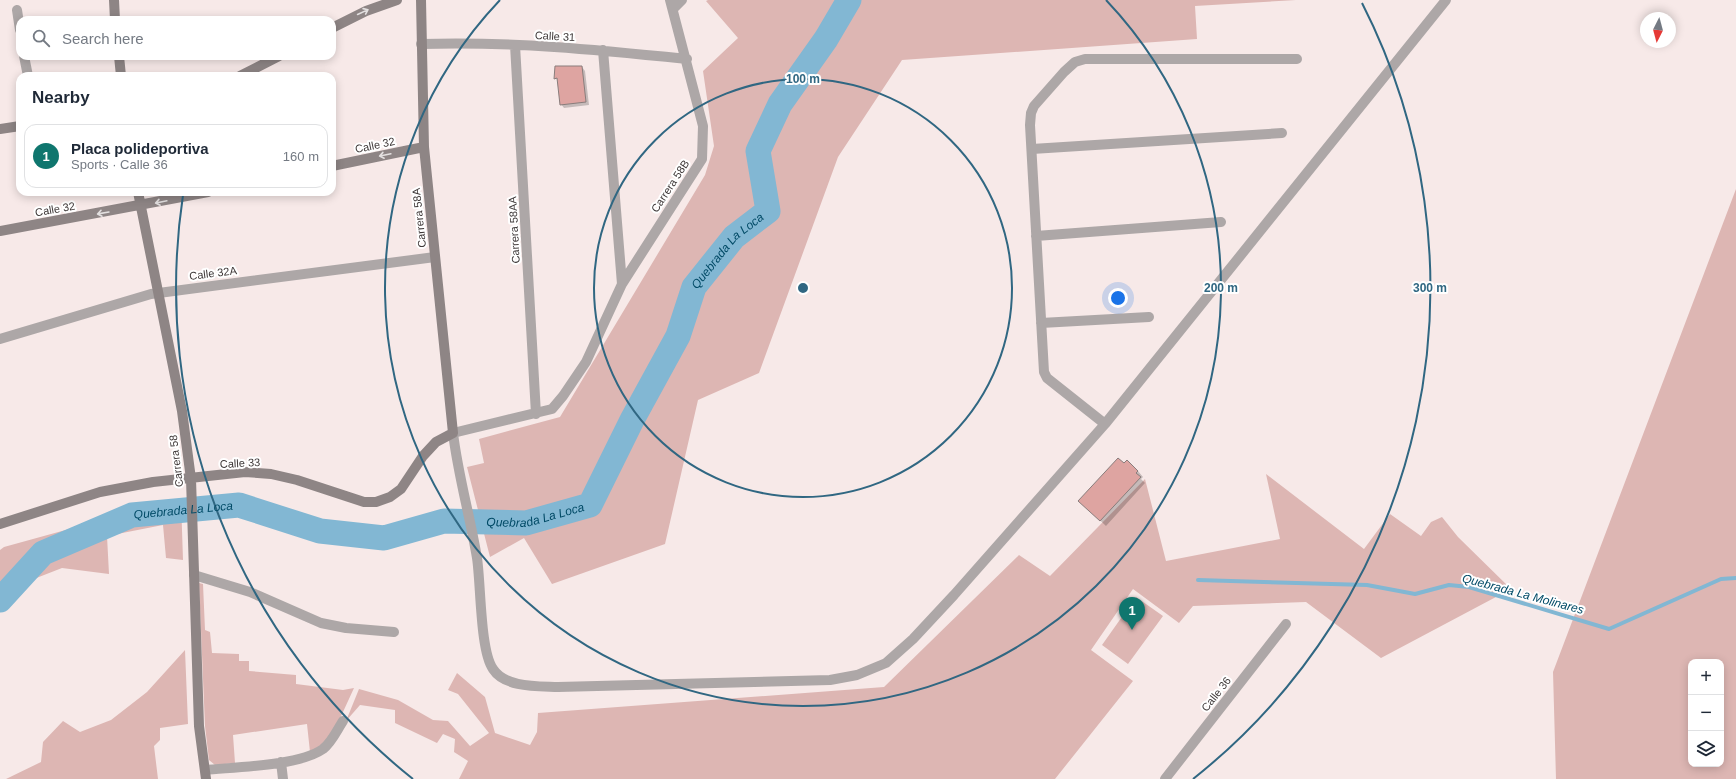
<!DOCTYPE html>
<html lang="en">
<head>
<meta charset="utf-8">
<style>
  :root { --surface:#fff; --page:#f2f2f3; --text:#1f2937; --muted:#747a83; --line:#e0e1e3; --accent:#0f766e }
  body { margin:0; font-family:Helvetica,sans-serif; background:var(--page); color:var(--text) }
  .controls { position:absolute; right:12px; bottom:12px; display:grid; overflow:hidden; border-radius:8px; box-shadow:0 2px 10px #0003 }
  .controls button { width:36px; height:36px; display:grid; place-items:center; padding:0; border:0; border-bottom:1px solid var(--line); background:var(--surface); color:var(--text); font:20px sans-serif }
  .compass { position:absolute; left:1640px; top:12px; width:36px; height:36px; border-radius:50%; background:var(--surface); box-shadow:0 2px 10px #0003; rotate:186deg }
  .you { position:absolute; left:1118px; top:298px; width:14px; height:14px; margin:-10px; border:3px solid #fff; border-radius:50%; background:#1a73e8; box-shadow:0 0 0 6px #1a73e833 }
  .badge { display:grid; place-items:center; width:26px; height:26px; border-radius:50%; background:var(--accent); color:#fff; font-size:13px; font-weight:700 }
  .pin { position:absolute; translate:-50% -33px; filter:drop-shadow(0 1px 2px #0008) }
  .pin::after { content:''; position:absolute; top:21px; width:14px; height:12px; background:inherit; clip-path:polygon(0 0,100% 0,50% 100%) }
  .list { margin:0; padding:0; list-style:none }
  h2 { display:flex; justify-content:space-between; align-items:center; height:52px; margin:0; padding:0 16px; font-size:17px }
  h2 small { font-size:13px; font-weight:400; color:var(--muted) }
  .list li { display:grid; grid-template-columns:26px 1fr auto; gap:12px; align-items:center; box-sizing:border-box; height:64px; margin:0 8px 8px; padding:0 8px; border:1px solid var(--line); border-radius:12px }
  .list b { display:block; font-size:15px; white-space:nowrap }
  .list p { margin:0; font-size:13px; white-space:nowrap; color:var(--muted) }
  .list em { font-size:13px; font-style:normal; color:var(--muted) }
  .icon { flex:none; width:22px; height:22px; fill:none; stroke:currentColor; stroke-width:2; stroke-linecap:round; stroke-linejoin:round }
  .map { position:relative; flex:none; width:1736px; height:779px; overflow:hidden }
  .search { position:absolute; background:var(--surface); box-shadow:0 2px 10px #0003; left:16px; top:16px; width:320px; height:44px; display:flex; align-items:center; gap:10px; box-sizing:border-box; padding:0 14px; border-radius:12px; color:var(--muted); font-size:15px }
  .panel { position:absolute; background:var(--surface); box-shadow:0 2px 10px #0003; left:16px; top:72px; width:320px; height:124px; border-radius:12px }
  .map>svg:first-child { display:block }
  .green { fill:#ddb6b3; fill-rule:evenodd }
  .shadow { fill:#0003 }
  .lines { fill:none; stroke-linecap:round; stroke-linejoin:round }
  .stream { stroke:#82b7d3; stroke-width:4 }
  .river { stroke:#82b7d3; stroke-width:25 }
  .building { fill:#dea4a1; stroke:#897d7c }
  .street { stroke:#ada7a7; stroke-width:10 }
  .secondary { stroke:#8e8585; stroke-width:10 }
  .oneway { stroke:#e3e0e0 }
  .ring { fill:none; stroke:#306782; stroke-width:2 }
  .labels { text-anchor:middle; stroke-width:4; stroke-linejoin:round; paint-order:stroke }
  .street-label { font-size:11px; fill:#3e3838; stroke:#fff }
  .water-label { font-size:12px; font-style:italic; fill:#004a66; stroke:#fff }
  .centre { fill:#306782; stroke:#fff; stroke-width:2 }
  .ring-label { font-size:12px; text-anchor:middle; font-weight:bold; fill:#306782; stroke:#fff; stroke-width:4; stroke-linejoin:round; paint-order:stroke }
</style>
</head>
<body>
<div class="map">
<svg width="1736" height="779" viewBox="0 0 1736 779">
  <rect width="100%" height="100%" fill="#f7e9e8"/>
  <!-- green -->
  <path class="green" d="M708,0H1296L1195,6L1197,39L902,60L838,157L759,373L698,400L665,544L552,584L524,538L490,557L467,467L484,463L479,439L560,417L705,175L714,146L703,71L738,38L706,1Z
    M1736,189V779H1556L1553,672ZM1691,662H1721V764H1691Z
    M1266,474L1364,549L1390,514L1421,536L1431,522L1442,517L1458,537L1511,589L1381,658L1306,602L1193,606L1179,623L1133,589L1091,650L1133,681L1055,779H459L468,761L454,752L455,739L443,734L437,743L395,723V710L360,705L346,721L359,689L398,700L433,720L448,721L470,746L489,733L458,694L448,690L457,673L485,697L495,733L530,745L537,732L538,713L884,687L1019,555L1050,576L1145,479L1166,561L1280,539Z
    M181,500L183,560L166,558L163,525L107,536L109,574L62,568L21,584L0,607V550L4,547L167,502Z
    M199,583L203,584L205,630L210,632L212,653L239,654V661H249V671L296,675V684L343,690L354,688L337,725L324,745L310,752L307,724L233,735L235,763L215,765L209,760L205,726Z
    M1136,597L1163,616L1128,664L1102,645Z
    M185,650L188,724L160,728V740L154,746L158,779H6L41,762L43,742L63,721L80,732L111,720L147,692Z"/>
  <!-- shadow -->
  <path class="shadow" d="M582,67L585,71L589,105L564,108L561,104L559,81L556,78Z
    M1124,464L1138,471L1143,477L1141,479L1145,483L1106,526L1085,506Z"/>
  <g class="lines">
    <!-- stream -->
    <path class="stream" d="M1198,580L1367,585L1415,594L1449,585L1469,587L1609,629L1721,579L1736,578"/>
    <!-- river -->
    <path class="river" id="s1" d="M0,600L43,553L132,515L239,505L320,531L384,538L444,521L526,523L590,505L632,420L678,336L694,287L734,237L768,211L758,151L780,104L826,39L849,0"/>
  </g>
  <!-- building -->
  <path class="building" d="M555,66H582L586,102L560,105L557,78L554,79Z
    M1118,458L1124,463L1127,460L1138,471L1136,473L1141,477L1100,521L1078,501Z"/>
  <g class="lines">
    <!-- street -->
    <path class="street" d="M670,0L703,126L702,159L622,284L586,362L563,396L552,409L453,433C458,475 470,516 477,558C481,584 480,651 493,669C505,688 539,686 558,687L830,680L857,675L886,663L913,639L954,595L1105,424L1446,0
      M673,9L682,0
      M17,10L20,30
      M421,44C510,41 599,50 687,59
      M515,45L536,414
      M603,50L622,284
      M24,56L28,76
      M1032,149L1282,133
      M1036,236L1221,222
      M1041,323L1149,317
      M0,339L151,294L435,257
      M1105,424L1047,378L1044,372L1030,125L1031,113L1034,106L1064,72L1075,62L1085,59H1297
      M194,575L250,592L321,623L346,628L394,632
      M281,762L283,779
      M205,770C235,767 299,766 323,749C332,742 337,730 343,721
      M1165,779L1286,624"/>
    <!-- secondary -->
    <path class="secondary" d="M114,0L115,20
      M332,28L366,11L397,0
      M119,56L121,76
      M240,76L279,56
      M0,129L20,126
      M332,166L424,147
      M138,192L182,411L191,479L199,726L206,779
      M0,231L208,192
      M0,524L100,492L153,482L245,472L271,474L297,480L364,502H376L390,497L401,489L423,456L436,442L453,433L424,147L421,0"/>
  </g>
  <!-- one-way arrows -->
  <defs><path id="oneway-shaft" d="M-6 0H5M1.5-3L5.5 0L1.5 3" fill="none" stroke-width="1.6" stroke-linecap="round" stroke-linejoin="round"/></defs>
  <g class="oneway">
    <use href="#oneway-shaft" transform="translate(363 12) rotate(-25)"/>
    <use href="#oneway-shaft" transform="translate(385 155) rotate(168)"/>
    <use href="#oneway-shaft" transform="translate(161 202) rotate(168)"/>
    <use href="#oneway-shaft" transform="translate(103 213) rotate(170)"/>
  </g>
  <!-- distance rings -->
  <g class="ring">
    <circle cx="803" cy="288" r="209"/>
    <path d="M1106 0A418 418 0 1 1 500 0"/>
    <path d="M413 779A627 627 0 0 1 183 195M1362 3A627 627 0 0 1 1193 779"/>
  </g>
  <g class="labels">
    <!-- street labels -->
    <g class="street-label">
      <text transform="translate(555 36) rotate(3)" y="4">Calle 31</text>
      <text transform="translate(375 145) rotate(-12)" y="4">Calle 32</text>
      <text transform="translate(670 186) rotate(-57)" y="4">Carrera 58B</text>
      <text transform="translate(55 209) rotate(-10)" y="4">Calle 32</text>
      <text transform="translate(419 218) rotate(-96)" y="4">Carrera 58A</text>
      <text transform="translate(514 230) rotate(-93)" y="4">Carrera 58AA</text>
      <text transform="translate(213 273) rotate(-7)" y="4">Calle 32A</text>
      <text transform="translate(176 461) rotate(-97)" y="4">Carrera 58</text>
      <text transform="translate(240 463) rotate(-3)" y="4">Calle 33</text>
      <text transform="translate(1216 694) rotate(-52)" y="4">Calle 36</text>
    </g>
    <!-- water labels -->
    <g class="water-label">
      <text dy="4" stroke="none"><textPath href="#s1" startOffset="920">Quebrada La Loca</textPath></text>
      <text dy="4" stroke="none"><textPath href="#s1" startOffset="212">Quebrada La Loca</textPath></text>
      <text dy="4" stroke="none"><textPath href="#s1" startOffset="572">Quebrada La Loca</textPath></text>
      <text transform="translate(1523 594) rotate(15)" y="4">Quebrada La Molinares</text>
    </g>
  </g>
  <circle cx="803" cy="288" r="6" class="centre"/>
  <g class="ring-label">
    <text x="803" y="83">100 m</text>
    <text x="1221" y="292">200 m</text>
    <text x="1430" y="292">300 m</text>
  </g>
</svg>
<div class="controls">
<button>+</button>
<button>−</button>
<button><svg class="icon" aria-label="layers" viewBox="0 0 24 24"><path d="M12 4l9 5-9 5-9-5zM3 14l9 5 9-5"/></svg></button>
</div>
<svg class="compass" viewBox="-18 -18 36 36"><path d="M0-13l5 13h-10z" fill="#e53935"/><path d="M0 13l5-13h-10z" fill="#747a83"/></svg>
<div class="you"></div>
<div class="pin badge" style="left:1132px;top:630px">1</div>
<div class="search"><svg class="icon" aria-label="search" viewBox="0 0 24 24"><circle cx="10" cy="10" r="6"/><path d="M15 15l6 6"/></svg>Search here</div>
<section class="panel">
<h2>Nearby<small></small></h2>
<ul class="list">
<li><span class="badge">1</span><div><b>Placa polideportiva</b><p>Sports · Calle 36</p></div><em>160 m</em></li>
</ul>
</section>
</div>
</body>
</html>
